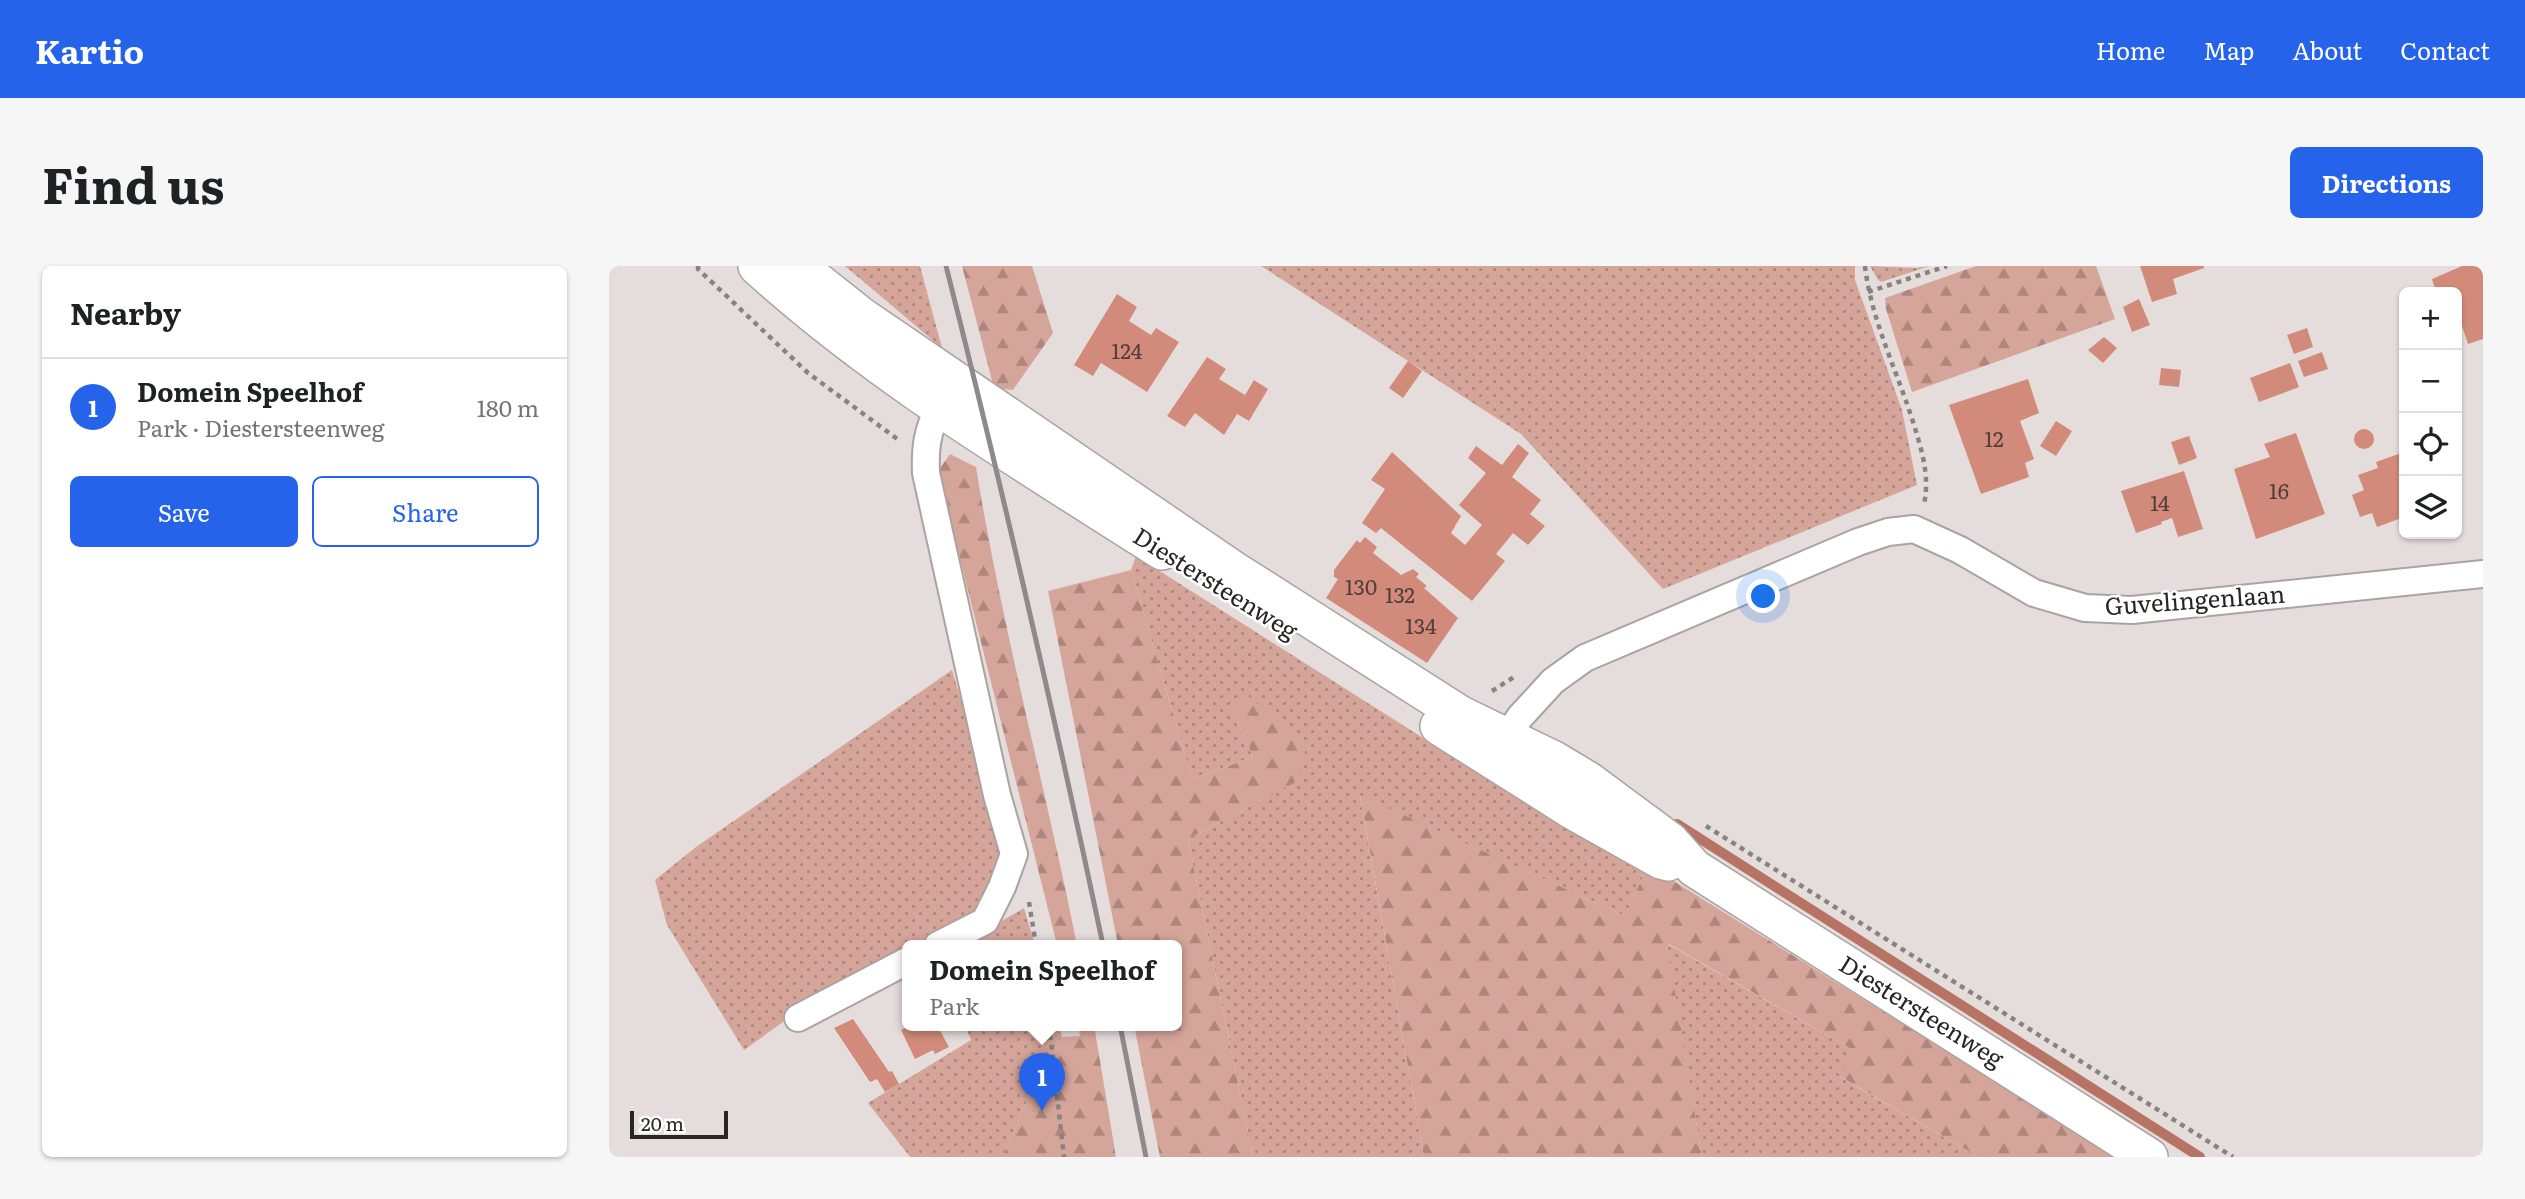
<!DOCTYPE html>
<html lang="en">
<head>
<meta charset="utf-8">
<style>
  :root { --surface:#fff; --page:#f6f6f6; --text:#202124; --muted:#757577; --line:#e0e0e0; --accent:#2563eb }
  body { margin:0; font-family:Literata,serif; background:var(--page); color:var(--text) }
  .controls { position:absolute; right:21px; top:21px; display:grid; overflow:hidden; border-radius:10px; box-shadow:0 2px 5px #0004 }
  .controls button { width:63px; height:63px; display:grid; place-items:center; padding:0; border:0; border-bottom:2px solid var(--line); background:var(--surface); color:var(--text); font:35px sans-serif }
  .scale { position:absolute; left:21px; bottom:18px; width:98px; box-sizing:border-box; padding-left:7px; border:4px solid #282524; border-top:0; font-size:19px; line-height:24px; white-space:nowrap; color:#282524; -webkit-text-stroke:5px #fff; paint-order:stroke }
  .you { position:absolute; left:1155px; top:331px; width:24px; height:24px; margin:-18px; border:5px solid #fff; border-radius:50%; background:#1a73e8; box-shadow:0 0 0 10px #1a73e833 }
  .badge { display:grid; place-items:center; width:46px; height:46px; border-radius:50%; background:var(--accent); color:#fff; font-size:23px; font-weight:700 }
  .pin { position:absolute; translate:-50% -58px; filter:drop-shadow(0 2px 4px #0008) }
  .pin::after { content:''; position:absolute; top:37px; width:24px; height:21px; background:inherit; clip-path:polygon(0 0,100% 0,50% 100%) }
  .popup { position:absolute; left:293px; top:674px; width:280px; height:91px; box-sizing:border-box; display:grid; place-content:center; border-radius:10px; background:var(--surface); filter:drop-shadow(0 2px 5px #0005); font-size:23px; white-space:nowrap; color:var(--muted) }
  .popup b { font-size:26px; color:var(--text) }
  .popup::after { content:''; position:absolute; left:50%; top:100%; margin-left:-14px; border:14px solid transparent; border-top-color:var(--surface) }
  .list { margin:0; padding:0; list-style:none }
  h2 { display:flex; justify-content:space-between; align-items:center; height:91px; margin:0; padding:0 28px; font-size:30px }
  h2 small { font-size:23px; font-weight:400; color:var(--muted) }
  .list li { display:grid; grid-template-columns:46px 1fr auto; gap:21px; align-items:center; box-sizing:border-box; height:98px; padding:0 28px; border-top:2px solid var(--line) }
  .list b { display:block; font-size:26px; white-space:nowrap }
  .list p { margin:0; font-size:23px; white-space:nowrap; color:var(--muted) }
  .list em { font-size:23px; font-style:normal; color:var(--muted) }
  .actions { display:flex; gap:14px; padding:21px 28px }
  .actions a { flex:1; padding:16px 0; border:2px solid var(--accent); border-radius:10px; text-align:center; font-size:24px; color:var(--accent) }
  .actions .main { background:var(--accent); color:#fff }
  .icon { flex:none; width:38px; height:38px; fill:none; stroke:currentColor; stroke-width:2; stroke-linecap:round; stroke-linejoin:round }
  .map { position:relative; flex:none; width:1874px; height:891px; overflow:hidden; border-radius:10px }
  header { display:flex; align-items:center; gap:42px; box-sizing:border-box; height:98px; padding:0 35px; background:var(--accent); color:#fff }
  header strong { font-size:33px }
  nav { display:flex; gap:38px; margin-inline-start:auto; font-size:24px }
  .intro { display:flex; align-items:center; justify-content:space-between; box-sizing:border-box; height:168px; padding:0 42px }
  h1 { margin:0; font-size:49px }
  .button { padding:18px 32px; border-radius:10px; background:var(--accent); color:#fff; font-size:24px; font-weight:700 }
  main { display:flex; gap:42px; padding:0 42px }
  aside { flex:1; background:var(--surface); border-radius:10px; box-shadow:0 2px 5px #0004 }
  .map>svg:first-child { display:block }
  .grass { fill:url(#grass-dots) }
  .forest { fill:url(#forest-firs) }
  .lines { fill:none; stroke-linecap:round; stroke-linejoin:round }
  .stream { stroke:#b77363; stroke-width:10 }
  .building { fill:#d28b7b }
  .minor-casing { stroke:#aaa3a2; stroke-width:30 }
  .secondary-casing { stroke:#aaa3a2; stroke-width:40 }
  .path { stroke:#888382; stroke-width:4.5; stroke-dasharray:5 5; stroke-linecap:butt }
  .minor { stroke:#fff; stroke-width:26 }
  .secondary { stroke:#fff; stroke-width:37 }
  .rail { stroke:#8f8a89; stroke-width:5 }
  .labels { text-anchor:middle; stroke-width:5; stroke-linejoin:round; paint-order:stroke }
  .number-label { font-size:21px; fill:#523e3a }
  .street-label { font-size:24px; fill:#282524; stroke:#fff }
</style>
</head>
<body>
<header>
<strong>Kartio</strong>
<nav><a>Home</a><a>Map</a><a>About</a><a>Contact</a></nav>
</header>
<div class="intro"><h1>Find us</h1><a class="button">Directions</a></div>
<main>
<aside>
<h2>Nearby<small></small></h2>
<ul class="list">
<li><span class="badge">1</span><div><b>Domein Speelhof</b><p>Park · Diestersteenweg</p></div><em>180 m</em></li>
</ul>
<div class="actions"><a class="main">Save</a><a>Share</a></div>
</aside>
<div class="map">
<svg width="1874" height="891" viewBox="0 0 1874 891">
  <defs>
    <pattern id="grass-dots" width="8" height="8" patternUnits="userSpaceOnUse" patternTransform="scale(1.75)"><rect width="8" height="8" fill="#d6a59a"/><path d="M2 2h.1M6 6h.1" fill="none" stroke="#ae867d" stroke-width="1.8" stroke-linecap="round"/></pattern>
    <pattern id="forest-firs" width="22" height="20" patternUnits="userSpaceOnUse" patternTransform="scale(1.75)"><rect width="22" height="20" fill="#d6a59a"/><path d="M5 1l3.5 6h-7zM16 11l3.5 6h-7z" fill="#ae867d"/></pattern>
  </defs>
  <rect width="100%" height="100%" fill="#e4dddc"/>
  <!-- grass -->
  <path class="grass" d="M236,0H311L333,82Z
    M652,0H1246V14L1293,144L1308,219L1054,323L912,168Z
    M1261,0L1308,2L1321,0L1272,16L1269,14Z
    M527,290L961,565L968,557L1039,599L1016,650L751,530L815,891H644L579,573L684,517L622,441L644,491L583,513L522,304Z
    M343,404L408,622L308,679H298V684L188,746L135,784L58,659L46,614L87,581Z
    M415,642L426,679H351Z
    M1057,677L1244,784L1231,811L1370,891H1093Z
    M356,759H450L453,771L433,800L394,891H301L259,837L362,774Z"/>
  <!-- forest -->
  <path class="forest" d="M353,0H423L444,67L404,124L385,122Z
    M1367,0H1487L1506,53L1303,126L1277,43L1276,32Z
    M341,188L367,201C393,362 436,519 468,679H448L329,205Z
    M522,304L583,513L644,491L622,441L635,427L685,465L699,493L685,517L579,573L644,891H551L525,759H568V679H509L439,325Z
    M751,529L1016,650L1039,599L1507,891H1370L1230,810L1244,784L1058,677L1093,891H815Z
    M469,759H485L507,891H394L433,800L453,771L471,770Z"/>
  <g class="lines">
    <!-- stream -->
    <path class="stream" d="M1068,558L1591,891"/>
  </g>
  <!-- building -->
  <path class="building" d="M1531,0H1595V2L1564,13L1568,28L1543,36Z
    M1853,0H1874V73L1859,78L1848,45V26H1827L1823,13Z
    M508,28L528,41L520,55L542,69L547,62L570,76L538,126L492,97L484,110L465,99Z
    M1530,33L1541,59L1523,66L1514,41Z
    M1698,62L1704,81L1685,88L1678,69Z
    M1495,71L1508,82L1494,97L1479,84Z
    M1713,86L1719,103L1695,111L1689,95Z
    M598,91L617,103L610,113L636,129L645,114L659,123L640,155L628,148L615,169L586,147L576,161L558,150Z
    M799,95L813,105L794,132L780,122Z
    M1681,97L1690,121L1650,136L1641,112Z
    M1552,102L1572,104L1570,121L1550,119Z
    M1419,113L1430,147L1411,155L1425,193L1416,197L1420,211L1372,228L1340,139Z
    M1447,155L1463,165L1447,190L1431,180Z
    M1745 173a10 10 0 1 1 20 0a10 10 0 1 1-20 0Z
    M1687,167L1716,248L1647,273L1625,203L1661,191L1655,178Z
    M1580,170L1588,192L1570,199L1562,176Z
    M909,178L920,187L903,211L932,234L921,248L936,260L919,279L904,267L887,288L896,295L863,335L772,262L767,267L753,257L776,223L762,214L783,186L852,250L842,267L856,279L873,259L850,239L877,207L859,192L867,180L893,199Z
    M1795,186V251L1768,261L1763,247L1751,251L1743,229L1755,224L1749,209L1769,202L1767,196Z
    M1575,205L1594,263L1569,271L1563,252L1552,256L1553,258L1527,267L1512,225Z
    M756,271L768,281L764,287L792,309L804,303L810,308L807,311L818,320L815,322L849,352L818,397L717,332L729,313L725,311V304L748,274L751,277Z
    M244,753L280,806L283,805L290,818L276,826L268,813L261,816L225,762Z
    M303,759H328L340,781L326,788L324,784L306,793L292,764Z"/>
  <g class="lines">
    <defs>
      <path id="minor" d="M888,485L911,451L944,415L976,392L1249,276L1279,266L1305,263L1351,284L1425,327L1476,342L1523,344L1874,308
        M329,679L376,655L393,621L405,588L388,529L317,207C316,183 318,164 330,143
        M189,752L298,695"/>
      <path id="secondary" d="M148,0C270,111 414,196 553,285
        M189,0L252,50L623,303L852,449L945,494L980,515L1061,575L1085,602L1540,891
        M830,460L963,544L1052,594L1059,596"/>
    </defs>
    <!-- minor casing -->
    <use href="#minor" class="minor-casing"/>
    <!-- secondary casing -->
    <use href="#secondary" class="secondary-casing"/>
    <!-- path -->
    <path class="path" d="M89,0V3L199,107L291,175
      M1256,0C1262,54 1289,107 1305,159C1313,185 1321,211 1315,238
      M1259,26L1338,0
      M883,425L905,411
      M1097,560L1624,891
      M420,636L427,679
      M440,759L455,891"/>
    <!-- minor -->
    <use href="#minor" class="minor"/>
    <!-- secondary -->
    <use href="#secondary" class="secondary"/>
    <!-- rail -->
    <path class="rail" d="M337,0C394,225 446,452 494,679
      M511,759L537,891"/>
  </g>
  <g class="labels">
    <!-- number labels -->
    <g class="number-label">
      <text x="518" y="93">124</text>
      <text x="1385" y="181">12</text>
      <text x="1670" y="233">16</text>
      <text x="1551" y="245">14</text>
      <text x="752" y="329">130</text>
      <text x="791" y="337">132</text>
      <text x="812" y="368">134</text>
    </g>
    <!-- street labels -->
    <g class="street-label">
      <text transform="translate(606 318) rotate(32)" y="8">Diestersteenweg</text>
      <text transform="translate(1586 335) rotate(-4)" y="8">Guvelingenlaan</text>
      <text transform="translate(1312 746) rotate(32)" y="8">Diestersteenweg</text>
    </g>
  </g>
</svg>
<div class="controls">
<button>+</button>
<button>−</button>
<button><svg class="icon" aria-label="locate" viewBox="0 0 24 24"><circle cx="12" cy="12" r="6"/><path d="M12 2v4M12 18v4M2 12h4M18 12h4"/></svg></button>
<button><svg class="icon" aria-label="layers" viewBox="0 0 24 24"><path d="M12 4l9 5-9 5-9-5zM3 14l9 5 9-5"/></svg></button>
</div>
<div class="scale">20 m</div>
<div class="you"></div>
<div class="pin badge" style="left:433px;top:845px">1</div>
<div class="popup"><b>Domein Speelhof</b>Park</div>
</div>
</main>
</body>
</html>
